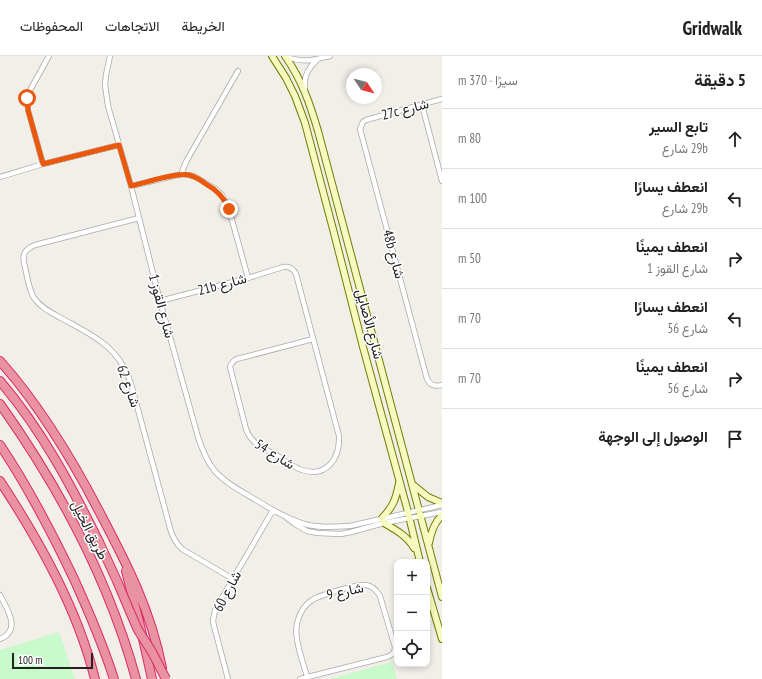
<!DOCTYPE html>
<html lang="ar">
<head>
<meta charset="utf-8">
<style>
  :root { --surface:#fff; --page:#f2f2f2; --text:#222; --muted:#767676; --line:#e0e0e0 }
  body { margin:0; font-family:"PT Sans Narrow",Vazirmatn,sans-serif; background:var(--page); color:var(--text); direction:rtl }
  .controls { position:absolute; right:12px; bottom:12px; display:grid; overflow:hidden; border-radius:8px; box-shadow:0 2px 6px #0003 }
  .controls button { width:36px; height:36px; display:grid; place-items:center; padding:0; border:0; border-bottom:1px solid var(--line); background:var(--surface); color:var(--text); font:20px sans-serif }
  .compass { position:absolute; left:346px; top:12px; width:36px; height:36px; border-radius:50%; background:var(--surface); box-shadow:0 2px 6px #0003; rotate:125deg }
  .scale { position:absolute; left:12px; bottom:10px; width:81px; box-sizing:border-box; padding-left:4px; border:2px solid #222; border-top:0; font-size:11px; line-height:14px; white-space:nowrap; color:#222; -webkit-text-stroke:3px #fff; paint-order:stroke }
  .stop { position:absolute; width:12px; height:12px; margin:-9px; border:3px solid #ea580c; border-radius:50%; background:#fff }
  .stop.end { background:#ea580c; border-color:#fff; box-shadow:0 1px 4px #0008 }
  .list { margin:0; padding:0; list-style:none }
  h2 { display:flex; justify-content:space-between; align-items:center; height:52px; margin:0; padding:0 16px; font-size:17px }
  h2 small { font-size:13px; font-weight:400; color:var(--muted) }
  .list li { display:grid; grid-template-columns:26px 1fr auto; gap:12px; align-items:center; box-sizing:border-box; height:60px; padding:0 16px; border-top:1px solid var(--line) }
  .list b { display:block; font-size:15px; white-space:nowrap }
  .list p { margin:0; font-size:13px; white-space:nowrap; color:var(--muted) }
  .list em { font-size:13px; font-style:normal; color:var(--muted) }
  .icon { flex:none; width:22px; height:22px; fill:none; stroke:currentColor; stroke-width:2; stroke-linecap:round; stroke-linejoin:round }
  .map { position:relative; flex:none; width:442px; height:623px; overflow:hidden; direction:ltr }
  header { display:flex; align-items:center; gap:24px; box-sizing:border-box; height:56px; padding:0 20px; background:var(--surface); border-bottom:1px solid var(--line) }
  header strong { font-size:19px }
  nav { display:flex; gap:22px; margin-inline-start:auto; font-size:14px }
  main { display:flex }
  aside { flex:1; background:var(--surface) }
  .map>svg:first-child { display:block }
  .park { fill:#c8facc }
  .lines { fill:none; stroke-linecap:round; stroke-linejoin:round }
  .minor-casing { stroke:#a9a9a9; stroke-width:6 }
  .secondary-casing { stroke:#707d05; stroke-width:8 }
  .motorway-casing { stroke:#dc2a67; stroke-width:10 }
  .minor { stroke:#fff; stroke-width:4.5 }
  .secondary { stroke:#f7fabf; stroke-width:6 }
  .motorway { stroke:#e892a2; stroke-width:8 }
  .motorway-bridge-casing { stroke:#dc2a67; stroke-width:10; stroke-linecap:butt }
  .motorway-bridge { stroke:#e892a2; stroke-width:8 }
  .route { stroke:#ea580c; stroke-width:5 }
  .labels { text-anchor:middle; stroke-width:3; stroke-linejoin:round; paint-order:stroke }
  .street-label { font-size:14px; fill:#222; stroke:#fff }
</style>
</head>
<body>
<header>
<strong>Gridwalk</strong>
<nav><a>الخريطة</a><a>الاتجاهات</a><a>المحفوظات</a></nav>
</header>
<main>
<aside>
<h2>5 دقيقة<small>سيرًا · 370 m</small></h2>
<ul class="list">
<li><svg class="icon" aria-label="ahead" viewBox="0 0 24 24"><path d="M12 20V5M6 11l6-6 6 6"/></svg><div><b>تابع السير</b><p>29b شارع</p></div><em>80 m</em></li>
<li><svg class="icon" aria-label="left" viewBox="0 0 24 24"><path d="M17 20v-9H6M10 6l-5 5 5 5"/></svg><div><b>انعطف يسارًا</b><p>29b شارع</p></div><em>100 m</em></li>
<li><svg class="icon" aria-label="right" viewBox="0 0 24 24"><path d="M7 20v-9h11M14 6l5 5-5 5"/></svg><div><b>انعطف يمينًا</b><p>شارع القوز 1</p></div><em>50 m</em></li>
<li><svg class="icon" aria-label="left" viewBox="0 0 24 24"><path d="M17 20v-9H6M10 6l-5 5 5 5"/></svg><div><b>انعطف يسارًا</b><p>شارع 56</p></div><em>70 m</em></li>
<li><svg class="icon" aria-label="right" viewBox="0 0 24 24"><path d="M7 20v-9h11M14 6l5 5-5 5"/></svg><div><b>انعطف يمينًا</b><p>شارع 56</p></div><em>70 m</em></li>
<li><svg class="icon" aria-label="arrive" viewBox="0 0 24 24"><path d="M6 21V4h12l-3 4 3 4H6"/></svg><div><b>الوصول إلى الوجهة</b></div></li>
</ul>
</aside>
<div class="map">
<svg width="442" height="623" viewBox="0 0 442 623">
  <rect width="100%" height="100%" fill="#f2efe9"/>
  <!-- park -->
  <path class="park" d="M59,576L75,623H0V594Z
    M392,606L397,623H330Z"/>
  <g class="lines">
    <defs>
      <path id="minor" d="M110,0L106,19L105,29L108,50L131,130L160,245L198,381C202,393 206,404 214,414C225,427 241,435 256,444C272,454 289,464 308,469C322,472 336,471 350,470L442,449
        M286,1C303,7 314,4 330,0
        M305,33C303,21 308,12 317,4
        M442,43L366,64L363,66L360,73L427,323C430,329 435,331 442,329
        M422,49L442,125
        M43,108L28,54L27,42L29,36L49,0
        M182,118L183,113L187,104L238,15
        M0,121L43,108L119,89
        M131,130L182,118L194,120L217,134L222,139L229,153L248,222
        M139,162L35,189C26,193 22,197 24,207C27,218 28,232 34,242C41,252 52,257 61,262C84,275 110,286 123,310C128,318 131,327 133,335L170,472C172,481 176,487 182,493L233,523
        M160,245L248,222L283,211C289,210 293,212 296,218L339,380C340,403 326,422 302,414C293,411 285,405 278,400C265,393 251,388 246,373L230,311C231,307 233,305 237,303L313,283
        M287,462L295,468L307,475L318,477L341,478L351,476L384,467L442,456
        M0,539C7,553 22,574 0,583
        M228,623L214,570L213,565L215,554L273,454
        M300,623L387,601C392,599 395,597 395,591L380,540C377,535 373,530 366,529C356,528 321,539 312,544C305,549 300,556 298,564C292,579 303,605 307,621"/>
      <path id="secondary" d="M272,0L286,22L295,40L305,67L334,177L363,291L408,456L420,506
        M285,0C302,24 310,48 318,75L442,541
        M412,428L428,441L442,447
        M382,462C393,451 396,443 399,427
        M384,467C396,474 407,480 414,492
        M429,487C431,476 434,467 442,459
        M427,532L442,583"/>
      <path id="motorway" d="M0,305C41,351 72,403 100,457C127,508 151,555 162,612
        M0,325C41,373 71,429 99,486
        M0,348C59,431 109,525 136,623
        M0,389C29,432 52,477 74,523C89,556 103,589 114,623
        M0,425C40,486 77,552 95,623
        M126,515L141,574L152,623"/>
    </defs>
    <!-- minor casing -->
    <use href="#minor" class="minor-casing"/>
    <!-- secondary casing -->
    <use href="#secondary" class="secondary-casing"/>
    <!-- motorway casing -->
    <use href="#motorway" class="motorway-casing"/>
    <!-- minor -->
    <use href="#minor" class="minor"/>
    <!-- secondary -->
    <use href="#secondary" class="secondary"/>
    <!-- motorway -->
    <use href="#motorway" class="motorway"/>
    <defs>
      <path id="motorway-bridge" d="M99,486L117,525L131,558L138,574L152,596L166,623"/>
    </defs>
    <!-- motorway-bridge casing -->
    <use href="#motorway-bridge" class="motorway-bridge-casing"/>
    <!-- motorway-bridge -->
    <use href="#motorway-bridge" class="motorway-bridge"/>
  </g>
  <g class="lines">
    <!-- route -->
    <path class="route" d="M27,42L28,54L43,108L119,89L131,130C145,127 177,116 189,119C196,121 201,124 206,128C217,134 224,141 229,153"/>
  </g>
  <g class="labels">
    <!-- street labels -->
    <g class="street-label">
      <text transform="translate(405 53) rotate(-15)" y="5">27c شارع</text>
      <text transform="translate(394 198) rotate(75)" y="5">48b شارع</text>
      <text transform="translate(222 228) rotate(-15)" y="5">21b شارع</text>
      <text transform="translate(162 250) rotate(75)" y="5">شارع القوز 1</text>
      <text transform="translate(370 268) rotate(75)" y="5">شارع الأصايل</text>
      <text transform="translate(129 330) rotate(70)" y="5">شارع 62</text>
      <text transform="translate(275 398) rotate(32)" y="5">شارع 54</text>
      <text transform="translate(90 474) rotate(63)" y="5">طريق الخيل</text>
      <text transform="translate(227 535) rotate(-62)" y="5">شارع 60</text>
      <text transform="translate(345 535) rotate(-12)" y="5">شارع 9</text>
    </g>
  </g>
</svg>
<div class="controls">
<button>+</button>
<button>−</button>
<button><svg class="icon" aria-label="locate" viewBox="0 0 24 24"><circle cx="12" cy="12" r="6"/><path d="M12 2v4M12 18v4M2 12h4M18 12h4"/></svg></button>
</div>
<svg class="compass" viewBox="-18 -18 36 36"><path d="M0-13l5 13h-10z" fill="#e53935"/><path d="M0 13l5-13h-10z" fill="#767676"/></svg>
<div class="scale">100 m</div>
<div class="stop" style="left:27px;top:42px"></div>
<div class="stop end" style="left:229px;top:153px"></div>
</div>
</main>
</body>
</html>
